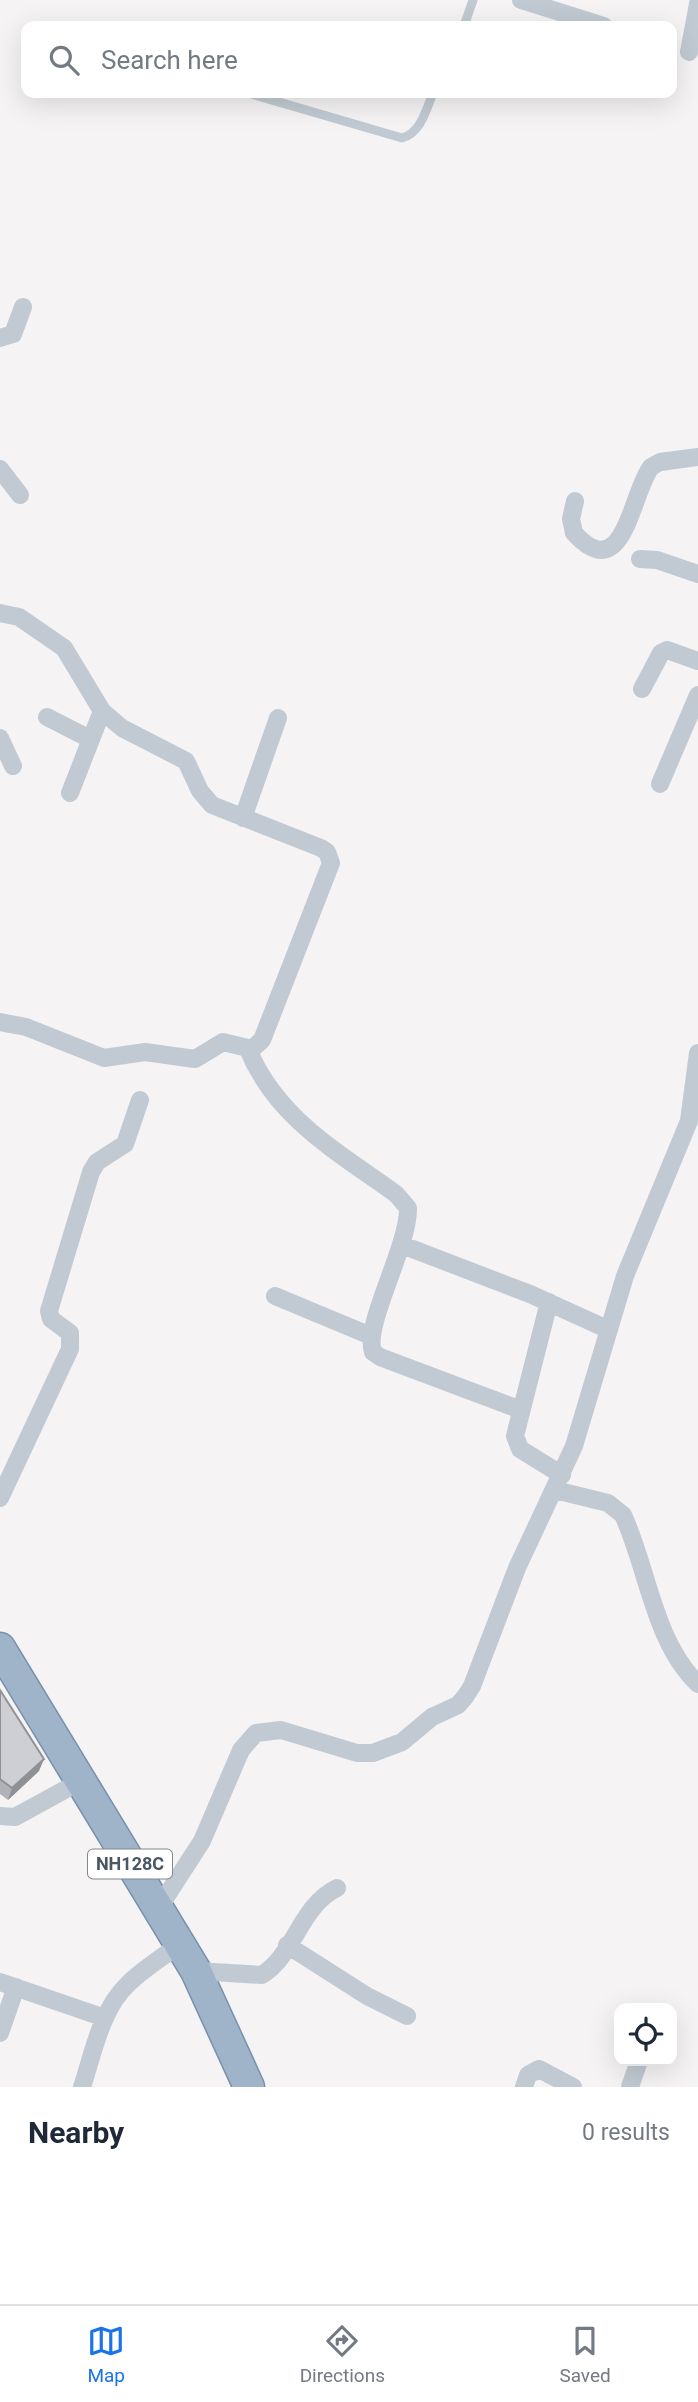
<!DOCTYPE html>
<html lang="en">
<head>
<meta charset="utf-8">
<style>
  :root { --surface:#fff; --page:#f6f6f7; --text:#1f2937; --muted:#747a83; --line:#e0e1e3; --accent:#1a73e8 }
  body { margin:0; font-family:Roboto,sans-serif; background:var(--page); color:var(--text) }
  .controls { position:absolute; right:21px; bottom:21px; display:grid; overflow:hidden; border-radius:14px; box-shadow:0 7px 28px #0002 }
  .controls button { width:63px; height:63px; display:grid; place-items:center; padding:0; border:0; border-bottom:2px solid var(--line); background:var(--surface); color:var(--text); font:35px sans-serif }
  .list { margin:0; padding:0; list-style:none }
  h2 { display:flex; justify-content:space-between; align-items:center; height:91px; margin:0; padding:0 28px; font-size:30px }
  h2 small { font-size:23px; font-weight:400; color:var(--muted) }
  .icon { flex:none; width:38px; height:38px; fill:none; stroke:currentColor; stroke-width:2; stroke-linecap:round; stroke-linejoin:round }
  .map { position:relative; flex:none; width:698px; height:2087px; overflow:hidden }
  .search { position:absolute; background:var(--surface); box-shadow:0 7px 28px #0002; left:21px; right:21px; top:21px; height:77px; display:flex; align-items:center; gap:18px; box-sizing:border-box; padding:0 24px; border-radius:14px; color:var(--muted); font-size:26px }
  .sheet { height:217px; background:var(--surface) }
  nav { display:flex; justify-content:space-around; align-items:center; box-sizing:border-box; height:98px; border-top:2px solid var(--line); background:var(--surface); font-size:19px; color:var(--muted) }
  nav a { display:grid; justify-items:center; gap:4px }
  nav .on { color:var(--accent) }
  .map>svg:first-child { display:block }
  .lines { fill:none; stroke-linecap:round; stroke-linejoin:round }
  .trunk-casing { stroke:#7690ad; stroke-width:33 }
  .service { stroke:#c1cad2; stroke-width:9 }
  .minor { stroke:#c1cad2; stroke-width:18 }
  .trunk { stroke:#9fb4c9; stroke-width:30 }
  .wall { fill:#b0b2b7 }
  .shaded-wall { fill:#909195 }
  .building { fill:#cdcfd5; stroke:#909195; stroke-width:2 }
  .labels { text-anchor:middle; stroke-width:5; stroke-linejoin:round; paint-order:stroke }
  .shield { fill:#fff; stroke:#808990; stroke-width:2 }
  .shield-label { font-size:18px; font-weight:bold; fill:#4a5661 }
</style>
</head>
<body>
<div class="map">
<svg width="698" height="2087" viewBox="0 0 698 2087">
  <rect width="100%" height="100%" fill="#f5f3f3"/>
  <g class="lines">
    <defs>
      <path id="trunk" d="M0,1648L196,1971L249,2087"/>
    </defs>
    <!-- trunk casing -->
    <use href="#trunk" class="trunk-casing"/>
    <!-- service -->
    <path class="service" d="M464,26L473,0
      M248,93L402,138C421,133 426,110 433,93"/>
    <!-- minor -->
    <path class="minor" d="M521,0L604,26
      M689,52L698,4
      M0,338L13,334L23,307
      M0,469L20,495
      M575,501L571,519L574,533C624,588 631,493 651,467L660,462L698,457
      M640,559L657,560L698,574
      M0,613L19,617L64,648L102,711L122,728L186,761L200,791L212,805L321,848L327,852L331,863L262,1040L252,1049L223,1042L195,1059L145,1052L104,1058L26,1027L0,1022
      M642,689L661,653L667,650L698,661
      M47,717L90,739
      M0,738L13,766
      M660,784L698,695
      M70,793L102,711
      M243,818L278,718
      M248,1049C276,1118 338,1152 396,1194L408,1208C409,1246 363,1325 373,1352L380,1357L521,1410
      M402,1245L530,1294L607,1329
      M275,1296L371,1336
      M549,1302L515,1436L520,1449L562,1475
      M555,1490L608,1503L623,1515C648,1569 654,1642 698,1684
      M0,1498L70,1349V1333L51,1319L49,1311L91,1172L97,1162L125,1144L140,1100
      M0,1816L15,1817L79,1782
      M158,1909L202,1841L241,1750L256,1733L281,1730L357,1753H373L402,1742L432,1717L458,1705L465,1697L472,1686L517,1568L574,1446L625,1276L689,1121L698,1053
      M287,1945L367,1996L407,2016
      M196,1971L262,1975C295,1954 300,1906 337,1888
      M0,1982L105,2018
      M0,2033L16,1987
      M82,2087C93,2054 101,2009 128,1984C143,1969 163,1957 180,1944
      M524,2087L528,2075L539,2069L573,2087
      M630,2087L639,2061"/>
    <!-- trunk -->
    <use href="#trunk" class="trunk"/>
  </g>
  <!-- wall -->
  <path class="wall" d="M0,1690L39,1771L8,1800L0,1794Z"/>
  <!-- shaded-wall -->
  <path class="shaded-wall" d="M44,1759L39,1771L8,1800L12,1788Z"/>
  <!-- building -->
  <path class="building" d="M0,1690L44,1759L12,1788L0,1779Z"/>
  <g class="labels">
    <!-- shield labels -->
    <rect class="shield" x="88" y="1849.5" width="84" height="29" rx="5"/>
    <g class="shield-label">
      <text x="130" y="1870">NH128C</text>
    </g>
  </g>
</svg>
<div class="controls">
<button><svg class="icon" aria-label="locate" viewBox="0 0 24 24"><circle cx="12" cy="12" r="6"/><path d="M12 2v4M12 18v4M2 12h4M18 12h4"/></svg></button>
</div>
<div class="search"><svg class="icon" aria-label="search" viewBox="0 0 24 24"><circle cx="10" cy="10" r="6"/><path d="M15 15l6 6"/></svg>Search here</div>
</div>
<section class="sheet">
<h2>Nearby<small>0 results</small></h2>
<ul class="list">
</ul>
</section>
<nav>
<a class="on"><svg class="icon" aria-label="map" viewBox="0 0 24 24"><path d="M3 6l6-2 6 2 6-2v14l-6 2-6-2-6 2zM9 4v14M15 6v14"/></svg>Map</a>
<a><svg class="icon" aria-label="directions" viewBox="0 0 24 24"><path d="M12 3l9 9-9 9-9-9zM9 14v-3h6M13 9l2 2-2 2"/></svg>Directions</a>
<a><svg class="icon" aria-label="saved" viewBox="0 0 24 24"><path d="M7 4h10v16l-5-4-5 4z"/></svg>Saved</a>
</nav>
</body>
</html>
